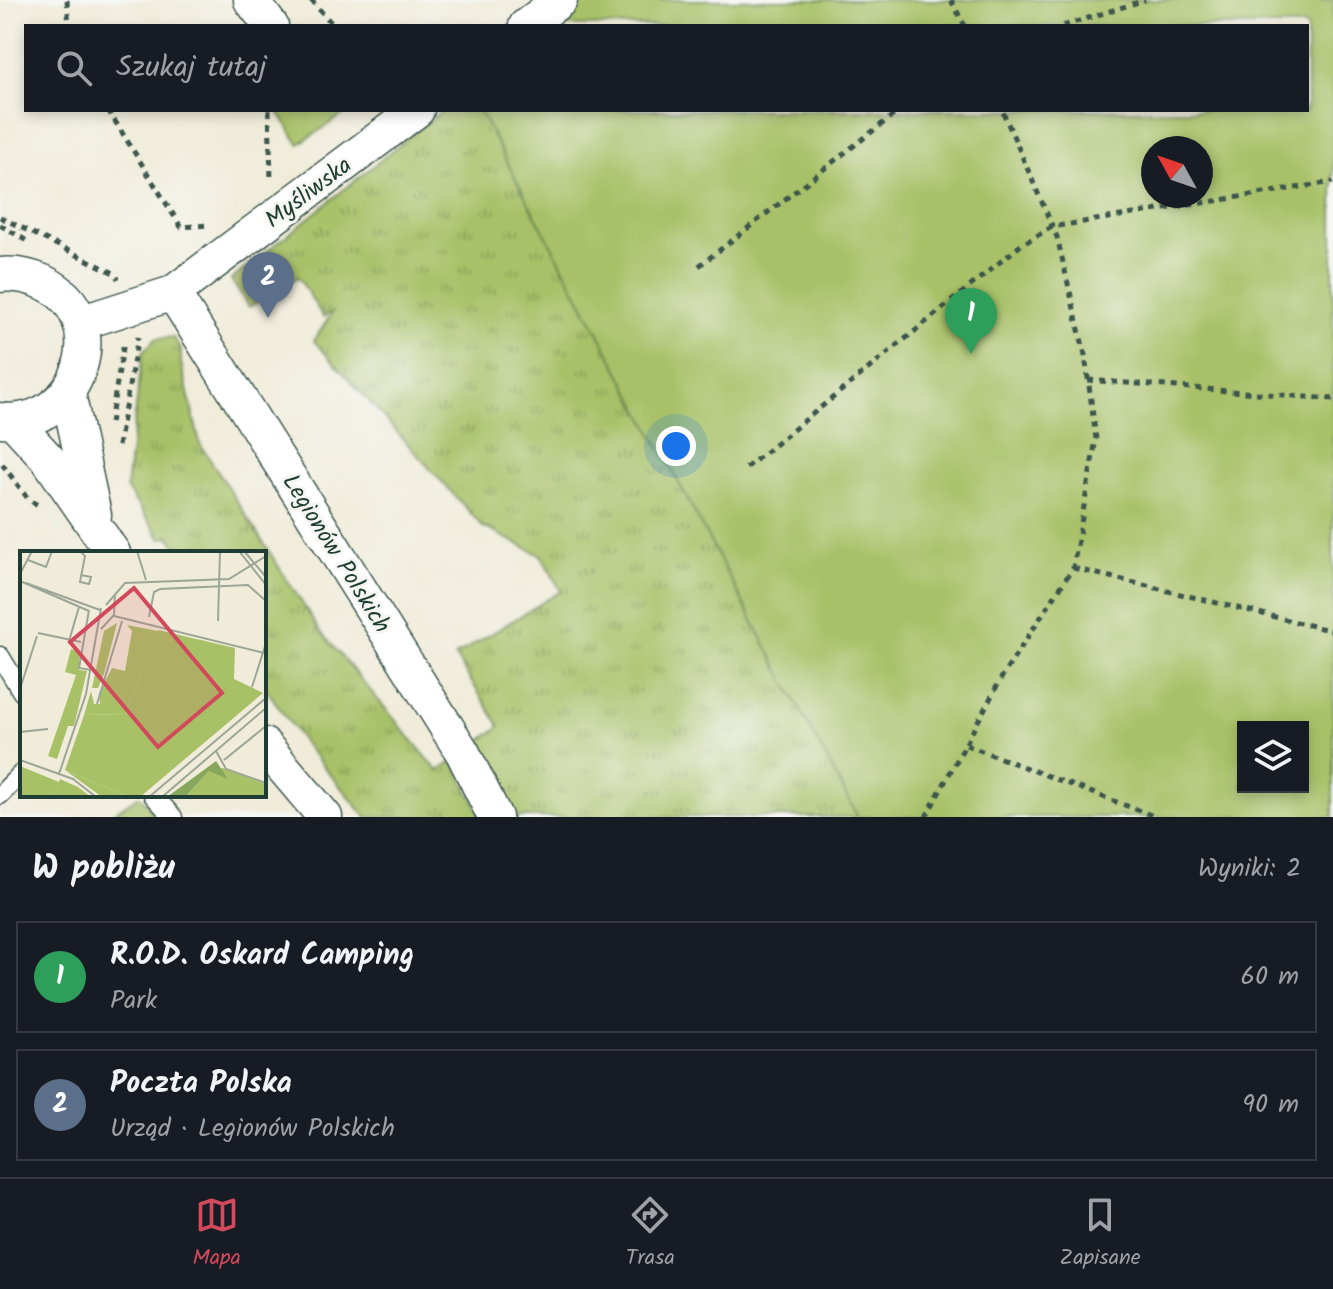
<!DOCTYPE html>
<html lang="pl">
<head>
<meta charset="utf-8">
<style>
  :root { --surface:#171b24; --page:#242831; --text:#f1f3f6; --muted:#9ea1a6; --line:#363941; --accent:#d1495b }
  body { margin:0; font-family:Kalam,sans-serif; background:var(--page); color:var(--text) }
  .controls { position:absolute; right:24px; bottom:24px; display:grid; overflow:hidden; border-radius:0px; box-shadow:0 4px 12px #0003 }
  .controls button { width:72px; height:72px; display:grid; place-items:center; padding:0; border:0; border-bottom:2px solid var(--line); background:var(--surface); color:var(--text); font:40px sans-serif }
  .compass { position:absolute; left:1141px; top:136px; width:72px; height:72px; border-radius:50%; background:var(--surface); box-shadow:0 4px 12px #0003; rotate:310deg }
  .you { position:absolute; left:676px; top:446px; width:28px; height:28px; margin:-20px; border:6px solid #fff; border-radius:50%; background:#1a73e8; box-shadow:0 0 0 12px #1a73e833 }
  .badge { display:grid; place-items:center; width:52px; height:52px; border-radius:50%; background:var(--accent); color:#fff; font-size:26px; font-weight:700 }
  .pin { position:absolute; translate:-50% -66px; filter:drop-shadow(0 2px 4px #0008) }
  .pin::after { content:''; position:absolute; top:42px; width:28px; height:24px; background:inherit; clip-path:polygon(0 0,100% 0,50% 100%) }
  .list { margin:0; padding:0; list-style:none }
  h2 { display:flex; justify-content:space-between; align-items:center; height:104px; margin:0; padding:0 32px; font-size:34px }
  h2 small { font-size:26px; font-weight:400; color:var(--muted) }
  .list li { display:grid; grid-template-columns:52px 1fr auto; gap:24px; align-items:center; box-sizing:border-box; height:112px; margin:0 16px 16px; padding:0 16px; border:2px solid var(--line); border-radius:0px }
  .list b { display:block; font-size:30px; white-space:nowrap }
  .list p { margin:0; font-size:26px; white-space:nowrap; color:var(--muted) }
  .list em { font-size:26px; font-style:normal; color:var(--muted) }
  .icon { flex:none; width:44px; height:44px; fill:none; stroke:currentColor; stroke-width:2; stroke-linecap:round; stroke-linejoin:round }
  .map { position:relative; flex:none; width:1333px; height:817px; overflow:hidden }
  .search { position:absolute; background:var(--surface); box-shadow:0 4px 12px #0003; left:24px; right:24px; top:24px; height:88px; display:flex; align-items:center; gap:20px; box-sizing:border-box; padding:0 28px; border-radius:0px; color:var(--muted); font-size:30px }
  .sheet { height:360px; background:var(--surface) }
  nav { display:flex; justify-content:space-around; align-items:center; box-sizing:border-box; height:112px; border-top:2px solid var(--line); background:var(--surface); font-size:22px; color:var(--muted) }
  nav a { display:grid; justify-items:center; gap:4px }
  nav .on { color:var(--accent) }
  .map>svg:first-child { display:block }
  .grass { fill:url(#grass-tufts); stroke:#647f4e; stroke-width:2 }
  .green { fill:#a8c167; stroke:#647f4e; stroke-width:2; fill-rule:evenodd }
  .lines { fill:none; stroke-linecap:round; stroke-linejoin:round }
  .lane-casing { stroke:#3e574d; stroke-width:21 }
  .street-casing { stroke:#3e574d; stroke-width:37 }
  .path { stroke:#3e574d; stroke-width:5; stroke-dasharray:6 6; stroke-linecap:butt }
  .lane { stroke:#fff; stroke-width:18 }
  .street { stroke:#fff; stroke-width:34 }
  .labels { text-anchor:middle; stroke-width:6; stroke-linejoin:round; paint-order:stroke }
  .street-label { font-size:24px; fill:#1f3d34; stroke:#f6f6f2 }
  .inset-road { fill:none; stroke:#9ca697; stroke-width:2 }
  .view { fill:#d1495b; fill-opacity:0.15; stroke:#d1495b; stroke-width:4 }
  .inset-edge { fill:none; stroke:#1f3d34; stroke-width:4 }
</style>
</head>
<body>
<div class="map">
<svg width="1333" height="817" viewBox="0 0 1333 817">
  <defs>
    <pattern id="grass-tufts" width="24" height="20" patternUnits="userSpaceOnUse" patternTransform="scale(2)"><rect width="24" height="20" fill="#a8c167"/><path d="M3 7l-1-3M5 7V3M7 7l1-3M15 17l-1-3M17 17v-4M19 17l1-3" fill="none" stroke="#889e56"/></pattern>
  </defs>
  <rect width="100%" height="100%" fill="#f6f6f2"/>
  <filter id="ink" filterUnits="userSpaceOnUse"><feTurbulence type="fractalNoise" baseFrequency=".0125" numOctaves="2"/><feDisplacementMap in="SourceGraphic" scale="16" xChannelSelector="R" yChannelSelector="G"/><feConvolveMatrix kernelMatrix="1 2 1 2 8 2 1 2 1" color-interpolation-filters="sRGB"/></filter>
  <filter id="wash" filterUnits="userSpaceOnUse"><feTurbulence type="fractalNoise" baseFrequency=".006" numOctaves="4" result="noise"/><feDisplacementMap in="SourceGraphic" scale="32" xChannelSelector="R" yChannelSelector="G"/><feGaussianBlur stdDeviation="1.8" result="paint"/><feColorMatrix in="noise" values="0 0 0 0 0 0 0 0 0 0 0 0 0 0 0 0 0 1.4 0 .05"/><feComposite in="paint" operator="in"/></filter>
  <g filter="url(#wash)">
    <rect width="100%" height="100%" fill="#f0ecd9"/>
    <!-- grass -->
    <path class="grass" d="M443,110H479L858,817H515L477,744L500,726L455,656L561,591L541,555L483,527L314,341L333,311L323,317L298,277L249,307L231,280Z
      M173,337L181,349V363L200,444L320,631L438,771L453,761L482,817H366L306,746L264,686V553H181L169,536L161,539L126,488L143,352L155,339Z
      M139,796L159,817H108Z"/>
    <!-- green -->
    <path class="green" d="M572,0H1333V817H858L479,110H1307V26H537ZM1153,148H1201V196H1153ZM1243,727H1303V787H1243Z
      M277,110H350L299,144Z"/>
  </g>
  <g filter="url(#ink)">
    <g class="lines">
      <defs>
        <path id="lane" d="M0,656L22,692
          M0,795L22,773
          M153,795L173,817"/>
        <path id="street" d="M251,0L271,26
          M526,26L560,0
          M0,275C15,273 29,276 43,282C117,316 81,430 0,420
          M173,293L463,753L495,817
          M80,323L173,293L417,110
          M68,393L94,515
          M14,422L48,459L113,553
          M264,745L325,817"/>
      </defs>
      <!-- lane casing -->
      <use href="#lane" class="lane-casing"/>
      <!-- street casing -->
      <use href="#street" class="street-casing"/>
      <!-- path -->
      <path class="path" d="M67,0L69,26
        M311,0L334,26
        M951,0L965,26
        M1063,26L1145,0
        M108,110L181,227L210,225
        M269,110L271,180
        M0,217L116,274L118,279
        M0,225L27,241
        M699,266L900,110
        M1088,380L1333,399
        M110,423L124,342
        M118,446L138,337
        M2,464L29,500L38,505
        M746,468L1021,245L1052,227L1333,182
        M1073,568L1333,631
        M966,745L1156,817
        M926,817L1003,675L1073,568L1096,439L1085,355L1057,237L1002,110"/>
      <!-- lane -->
      <use href="#lane" class="lane"/>
      <!-- street -->
      <use href="#street" class="street"/>
    </g>
  </g>
  <g class="labels">
    <!-- street labels -->
    <g class="street-label">
      <text transform="translate(308 192) rotate(-37)" y="8">Myśliwska</text>
      <text transform="translate(337 553) rotate(58)" y="8">Legionów Polskich</text>
    </g>
  </g>
  <!-- overview -->
  <g transform="translate(20 551)">
    <rect width="246" height="246" fill="#f0ecd9"/>
    <path d="M97,72L84,123L78,137H72L84,80ZM107,74L138,80L105,163L64,164L71,140L74,153H80L79,142L92,117L105,120L112,80ZM51,98L60,101L59,119L67,120L54,175H48L37,208L28,205L56,124L45,121ZM203,217L246,233V246H165L189,220ZM45,219L109,246H82ZM40,228L58,236L71,246H33Z" fill="#a8c167"/>
    <path d="M196,210L208,228L189,220L165,246H147Z" fill="#86a75c"/>
    <path d="M0,215L39,231L33,246H0Z" fill="#a8c167"/>
    <path d="M138,79L215,97L214,128L243,142L120,246H109L45,219L64,164L105,163Z" fill="#a8c167"/>
    <path class="inset-road" d="M60,0L65,5L60,31L69,33L71,26L61,24M117,0L126,29M219,0L246,34M224,0L246,26M8,9L26,16L32,0M0,23L12,0M0,30L69,60M6,32L80,59M86,54L105,32L209,28L246,5M69,59L59,117L71,119M94,65L244,102M129,66L134,41L140,38L228,34L246,50M198,70L200,0M81,78L94,64L95,43M18,82L61,91M49,90L59,56M232,136L246,92M0,138L17,85M77,153L102,70M0,181L28,178M196,200L206,218L246,232M0,209L53,228L76,246M204,209L246,175M39,223L66,143L81,57M129,246L246,147M142,246L246,157"/>
    <path class="view" d="M114,37L202,142L138,196L50,91Z"/>
    <rect width="246" height="246" class="inset-edge"/>
  </g>
</svg>
<div class="controls">
<button><svg class="icon" aria-label="layers" viewBox="0 0 24 24"><path d="M12 4l9 5-9 5-9-5zM3 14l9 5 9-5"/></svg></button>
</div>
<svg class="compass" viewBox="-18 -18 36 36"><path d="M0-13l5 13h-10z" fill="#e53935"/><path d="M0 13l5-13h-10z" fill="#9ea1a6"/></svg>
<div class="you"></div>
<div class="pin badge" style="left:971px;top:354px;background:#2e9e5b">1</div>
<div class="pin badge" style="left:268px;top:318px;background:#5c6f8a">2</div>
<div class="search"><svg class="icon" aria-label="search" viewBox="0 0 24 24"><circle cx="10" cy="10" r="6"/><path d="M15 15l6 6"/></svg>Szukaj tutaj</div>
</div>
<section class="sheet">
<h2>W pobliżu<small>Wyniki: 2</small></h2>
<ul class="list">
<li><span class="badge" style="background:#2e9e5b">1</span><div><b>R.O.D. Oskard Camping</b><p>Park</p></div><em>60 m</em></li>
<li><span class="badge" style="background:#5c6f8a">2</span><div><b>Poczta Polska</b><p>Urząd · Legionów Polskich</p></div><em>90 m</em></li>
</ul>
</section>
<nav>
<a class="on"><svg class="icon" aria-label="map" viewBox="0 0 24 24"><path d="M3 6l6-2 6 2 6-2v14l-6 2-6-2-6 2zM9 4v14M15 6v14"/></svg>Mapa</a>
<a><svg class="icon" aria-label="directions" viewBox="0 0 24 24"><path d="M12 3l9 9-9 9-9-9zM9 14v-3h6M13 9l2 2-2 2"/></svg>Trasa</a>
<a><svg class="icon" aria-label="saved" viewBox="0 0 24 24"><path d="M7 4h10v16l-5-4-5 4z"/></svg>Zapisane</a>
</nav>
</body>
</html>
